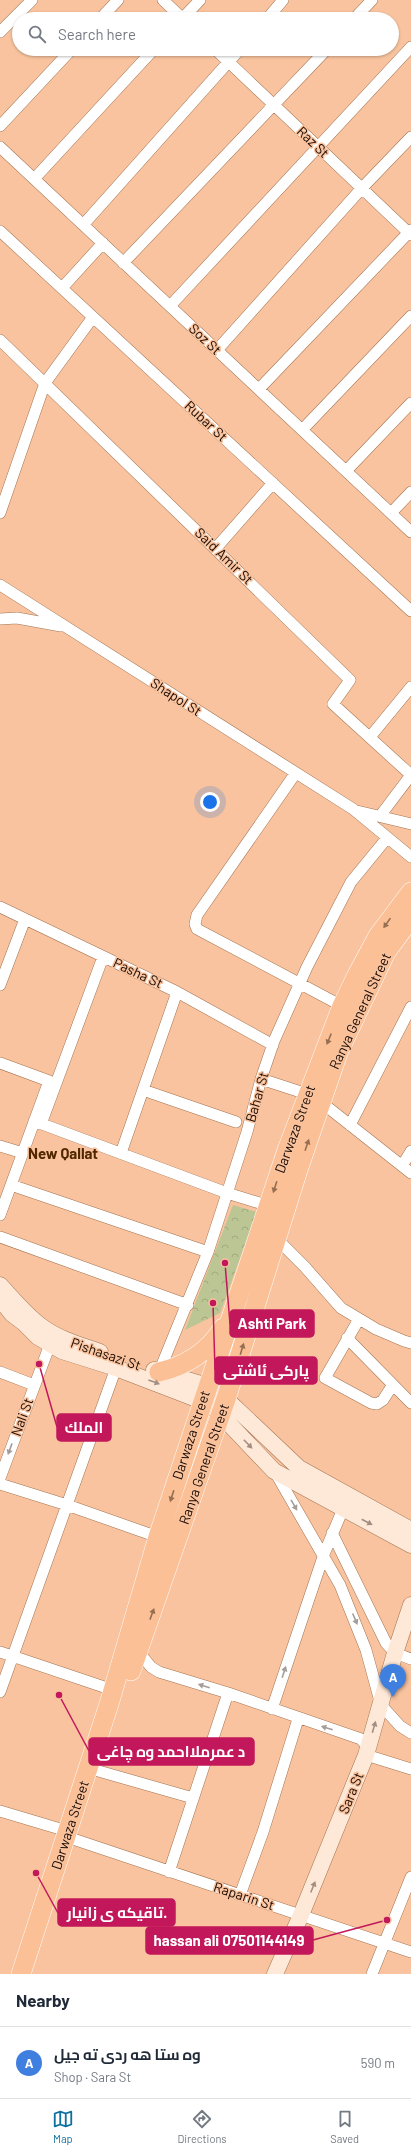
<!DOCTYPE html>
<html lang="en">
<head>
<meta charset="utf-8">
<style>
  :root { --surface:#fff; --page:#f6f6f7; --text:#1f2937; --muted:#747a83; --line:#e0e1e3; --accent:#0e709e }
  body { margin:0; font-family:Barlow,Cairo,sans-serif; background:var(--page); color:var(--text) }
  .you { position:absolute; left:210px; top:802px; width:14px; height:14px; margin:-10px; border:3px solid #fff; border-radius:50%; background:#1a73e8; box-shadow:0 0 0 6px #1a73e833 }
  .badge { display:grid; place-items:center; width:26px; height:26px; border-radius:50%; background:var(--accent); color:#fff; font-size:13px; font-weight:700 }
  .pin { position:absolute; translate:-50% -33px; filter:drop-shadow(0 1px 2px #0008) }
  .pin::after { content:''; position:absolute; top:21px; width:14px; height:12px; background:inherit; clip-path:polygon(0 0,100% 0,50% 100%) }
  .list { margin:0; padding:0; list-style:none }
  h2 { display:flex; justify-content:space-between; align-items:center; height:52px; margin:0; padding:0 16px; font-size:17px }
  h2 small { font-size:13px; font-weight:400; color:var(--muted) }
  .list li { display:grid; grid-template-columns:26px 1fr auto; gap:12px; align-items:center; box-sizing:border-box; height:72px; padding:0 16px; border-top:1px solid var(--line) }
  .list b { display:block; font-size:15px; white-space:nowrap }
  .list p { margin:0; font-size:13px; white-space:nowrap; color:var(--muted) }
  .list em { font-size:13px; font-style:normal; color:var(--muted) }
  .icon { flex:none; width:22px; height:22px; fill:none; stroke:currentColor; stroke-width:2; stroke-linecap:round; stroke-linejoin:round }
  .map { position:relative; flex:none; width:411px; height:1974px; overflow:hidden }
  .search { position:absolute; background:var(--surface); box-shadow:0 1px 3px #0004; left:12px; right:12px; top:12px; height:44px; display:flex; align-items:center; gap:10px; box-sizing:border-box; padding:0 14px; border-radius:22px; color:var(--muted); font-size:15px }
  .sheet { height:124px; background:var(--surface) }
  nav { display:flex; justify-content:space-around; align-items:center; box-sizing:border-box; height:56px; border-top:1px solid var(--line); background:var(--surface); font-size:11px; color:var(--muted) }
  nav a { display:grid; justify-items:center; gap:2px }
  nav .on { color:var(--accent) }
  .map>svg:first-child { display:block }
  .park { fill:url(#park-crowns) }
  .lines { fill:none; stroke-linecap:round; stroke-linejoin:round }
  .minor-casing { stroke:#a47451; stroke-width:12 }
  .secondary-casing { stroke:#a47451; stroke-width:17 }
  .trunk-casing { stroke:#fff; stroke-width:20 }
  .minor { stroke:#fff; stroke-width:11 }
  .secondary { stroke:#fee8d8; stroke-width:16 }
  .trunk { stroke:#fbc096; stroke-width:19 }
  .oneway { fill:#966e52 }
  .oneway2 { fill:#a38f82 }
  .oneway3 { fill:#a49d99 }
  .labels { text-anchor:middle; stroke-width:3; stroke-linejoin:round; paint-order:stroke }
  .street-label { font-size:14px; fill:#1b0900; stroke:#f8c39e }
  .neighbourhood-label { font-size:15px; font-weight:bold; fill:#512700; stroke:#f8c39e }
  .leader { fill:none; stroke:#c2185b; stroke-width:1.5 }
  .callout-dot { fill:#c2185b; stroke:#f8c39e; stroke-width:1.5 }
  .callout { fill:#c2185b; stroke:#c2185b; stroke-width:1.5 }
  .callout-label { font-size:15px; text-anchor:middle; font-weight:bold; fill:#fff }
</style>
</head>
<body>
<div class="map">
<svg width="411" height="1974" viewBox="0 0 411 1974">
  <defs>
    <pattern id="park-crowns" width="20" height="18" patternUnits="userSpaceOnUse"><rect width="20" height="18" fill="#bcc694"/><path d="M2 6a3 3 0 1 1 6 0M12 15a3 3 0 1 1 6 0" fill="none" stroke="#a1a97e"/></pattern>
  </defs>
  <rect width="100%" height="100%" fill="#f8c39e"/>
  <!-- park -->
  <path class="park" d="M233,1205L257,1212L220,1313L185,1330Z"/>
  <g class="lines">
    <defs>
      <path id="minor" d="M163,0L183,19
        M100,19L118,0
        M182,19L200,0
        M267,19L283,0
        M354,19L372,0
        M0,32L32,0
        M215,49L411,235
        M0,126L72,49
        M0,147L411,532
        M34,179L154,49
        M83,225L240,49
        M0,231L411,611
        M123,263L327,49
        M62,288L103,243
        M170,306L411,47
        M0,340L350,680L333,704L411,775
        M217,350L362,188L411,137
        M259,389L411,230
        M302,430L411,316
        M346,471L411,403
        M0,513L45,383L93,317
        M391,513L411,492
        M216,548L273,483
        M0,585L353,809L411,857
        M0,619L17,618L61,626
        M370,737L411,687
        M295,774L197,915L195,924L197,929L342,1006
        M357,811L411,824
        M380,816L411,775
        M0,907L177,992L273,1045
        M0,985L25,919
        M0,1063L49,1081L0,1215
        M261,1079L307,1094
        M143,1090L236,1122
        M321,1102L411,1173
        M34,1121L227,1193L269,1206
        M41,1124L103,957
        M350,1125L411,1007
        M0,1146L23,1153
        M121,1153L177,992
        M402,1166L411,1151
        M11,1185L208,1252
        M0,1237L188,1305
        M276,1238L305,1267L341,1308L376,1329L404,1341L411,1343
        M359,1319L325,1378L371,1403L377,1404L383,1400L392,1386
        M347,1338L411,1403
        M0,1372L34,1385
        M159,1372L208,1252L247,1132L261,1079L274,1041L307,967L351,882L387,838
        M275,1472L340,1585L366,1650L381,1705L400,1726L411,1733
        M0,1478L52,1339
        M0,1484L67,1505L158,1537
        M332,1533L386,1643L395,1653L411,1659
        M138,1651L151,1667L159,1672L228,1693L361,1739L365,1744L366,1755L411,1769
        M0,1652L113,1690
        M0,1692L116,1368
        M272,1709L324,1554L343,1509
        M88,1768L193,1798
        M0,1811L67,1831
        M76,1840L411,1952
        M169,1872L228,1693
        M240,1895L263,1832L298,1719
        M372,1974L411,1877"/>
      <path id="secondary" d="M0,1285C13,1299 26,1315 41,1326C58,1339 80,1345 100,1352
        M0,1299L12,1314L24,1323L38,1337L62,1351L116,1368L202,1401L216,1410L274,1471L411,1545
        M154,1370L207,1386L226,1399L299,1468L411,1530
        M275,1974L301,1915L366,1755L395,1653L411,1605"/>
      <path id="trunk" d="M159,1372C185,1366 208,1352 223,1328
        M131,1671L226,1399L298,1170L338,1053L386,952L411,918
        M21,1974L109,1704L158,1537L287,1150L342,1006L357,975L378,936L411,892"/>
    </defs>
    <!-- minor casing -->
    <use href="#minor" class="minor-casing"/>
    <!-- secondary casing -->
    <use href="#secondary" class="secondary-casing"/>
    <!-- trunk casing -->
    <use href="#trunk" class="trunk-casing"/>
    <!-- minor -->
    <use href="#minor" class="minor"/>
    <!-- secondary -->
    <use href="#secondary" class="secondary"/>
    <!-- trunk -->
    <use href="#trunk" class="trunk"/>
  </g>
  <!-- one-way arrows -->
  <defs><path id="oneway-solid" d="M-6-.8H1V-3.2L6.5 0L1 3.2V.8H-6Z"/></defs>
  <g class="oneway">
    <use href="#oneway-solid" transform="translate(387 923) rotate(125)"/>
    <use href="#oneway-solid" transform="translate(329 1039) rotate(112)"/>
    <use href="#oneway-solid" transform="translate(307 1145) rotate(-71)"/>
    <use href="#oneway-solid" transform="translate(275 1187) rotate(108)"/>
    <use href="#oneway-solid" transform="translate(242 1349) rotate(-73)"/>
    <use href="#oneway-solid" transform="translate(172 1496) rotate(108)"/>
    <use href="#oneway-solid" transform="translate(152 1614) rotate(-70)"/>
  </g>
  <g class="oneway2">
    <use href="#oneway-solid" transform="translate(154 1382) rotate(20)"/>
    <use href="#oneway-solid" transform="translate(248 1444) rotate(46)"/>
    <use href="#oneway-solid" transform="translate(367 1522) rotate(28)"/>
    <use href="#oneway-solid" transform="translate(374 1727) rotate(-74)"/>
    <use href="#oneway-solid" transform="translate(313 1887) rotate(-68)"/>
  </g>
  <g class="oneway3">
    <use href="#oneway-solid" transform="translate(10 1449) rotate(110)"/>
    <use href="#oneway-solid" transform="translate(294 1505) rotate(60)"/>
    <use href="#oneway-solid" transform="translate(355 1619) rotate(67)"/>
    <use href="#oneway-solid" transform="translate(284 1672) rotate(-72)"/>
    <use href="#oneway-solid" transform="translate(204 1686) rotate(-163)"/>
    <use href="#oneway-solid" transform="translate(327 1728) rotate(-163)"/>
  </g>
  <g class="labels">
    <!-- street labels -->
    <g class="street-label">
      <text transform="translate(313 142) rotate(44)" y="5">Raz St</text>
      <text transform="translate(205 339) rotate(43)" y="5">Soz St</text>
      <text transform="translate(206 421) rotate(43)" y="5">Rubar St</text>
      <text transform="translate(224 556) rotate(44)" y="5">Said Amir St</text>
      <text transform="translate(176 697) rotate(33)" y="5">Shapol St</text>
      <text transform="translate(138 973) rotate(25)" y="5">Pasha St</text>
      <text transform="translate(360 1011) rotate(-65)" y="5">Ranya General Street</text>
      <text transform="translate(257 1097) rotate(-74)" y="5">Bahar St</text>
      <text transform="translate(295 1129) rotate(-70)" y="5">Darwaza Street</text>
      <text transform="translate(106 1354) rotate(19)" y="5">Pishasazi St</text>
      <text transform="translate(22 1417) rotate(-70)" y="5">Nali St</text>
      <text transform="translate(191 1435) rotate(-72)" y="5">Darwaza Street</text>
      <text transform="translate(204 1464) rotate(-71)" y="5">Ranya General Street</text>
      <text transform="translate(351 1793) rotate(-68)" y="5">Sara St</text>
      <text transform="translate(70 1825) rotate(-72)" y="5">Darwaza Street</text>
      <text transform="translate(244 1896) rotate(18)" y="5">Raparin St</text>
    </g>
    <!-- neighbourhood labels -->
    <g class="neighbourhood-label">
      <text x="63" y="1159">New Qallat</text>
    </g>
  </g>
  <!-- callouts -->
  <path class="leader" d="M225 1263L230 1324M213 1303L215 1370M39 1364L57 1427M59 1695L89 1751M36 1873L58 1913M387 1920L313 1940"/>
  <g class="callout-dot">
    <circle cx="225" cy="1263" r="4"/>
    <circle cx="213" cy="1303" r="4"/>
    <circle cx="39" cy="1364" r="4"/>
    <circle cx="59" cy="1695" r="4"/>
    <circle cx="36" cy="1873" r="4"/>
    <circle cx="387" cy="1920" r="4"/>
  </g>
  <g class="callout">
    <rect x="230" y="1310" width="84" height="27" rx="4"/>
    <rect x="215" y="1357" width="102" height="27" rx="4"/>
    <rect x="57" y="1414" width="54" height="27" rx="4"/>
    <rect x="89" y="1738" width="165" height="27" rx="4"/>
    <rect x="58" y="1899" width="117" height="27" rx="4"/>
    <rect x="146" y="1927" width="167" height="27" rx="4"/>
  </g>
  <g class="callout-label">
    <text x="272" y="1329">Ashti Park</text>
    <text x="266" y="1376">پارکی ئاشتی</text>
    <text x="84" y="1433">الملك</text>
    <text x="171" y="1757">د عمرملااحمد وه چاغى</text>
    <text x="117" y="1918">تاقيكه ى زانيار.</text>
    <text x="229" y="1946">hassan ali 07501144149</text>
  </g>
</svg>
<div class="you"></div>
<div class="pin badge" style="left:393px;top:1697px;background:#3f7fe0">A</div>
<div class="search"><svg class="icon" aria-label="search" viewBox="0 0 24 24"><circle cx="10" cy="10" r="6"/><path d="M15 15l6 6"/></svg>Search here</div>
</div>
<section class="sheet">
<h2>Nearby<small></small></h2>
<ul class="list">
<li><span class="badge" style="background:#3f7fe0">A</span><div><b>وه ستا هه ردى ته جيل</b><p>Shop · Sara St</p></div><em>590 m</em></li>
</ul>
</section>
<nav>
<a class="on"><svg class="icon" aria-label="map" viewBox="0 0 24 24"><path d="M3 6l6-2 6 2 6-2v14l-6 2-6-2-6 2zM9 4v14M15 6v14"/></svg>Map</a>
<a><svg class="icon" aria-label="directions" viewBox="0 0 24 24"><path d="M12 3l9 9-9 9-9-9zM9 14v-3h6M13 9l2 2-2 2"/></svg>Directions</a>
<a><svg class="icon" aria-label="saved" viewBox="0 0 24 24"><path d="M7 4h10v16l-5-4-5 4z"/></svg>Saved</a>
</nav>
</body>
</html>
